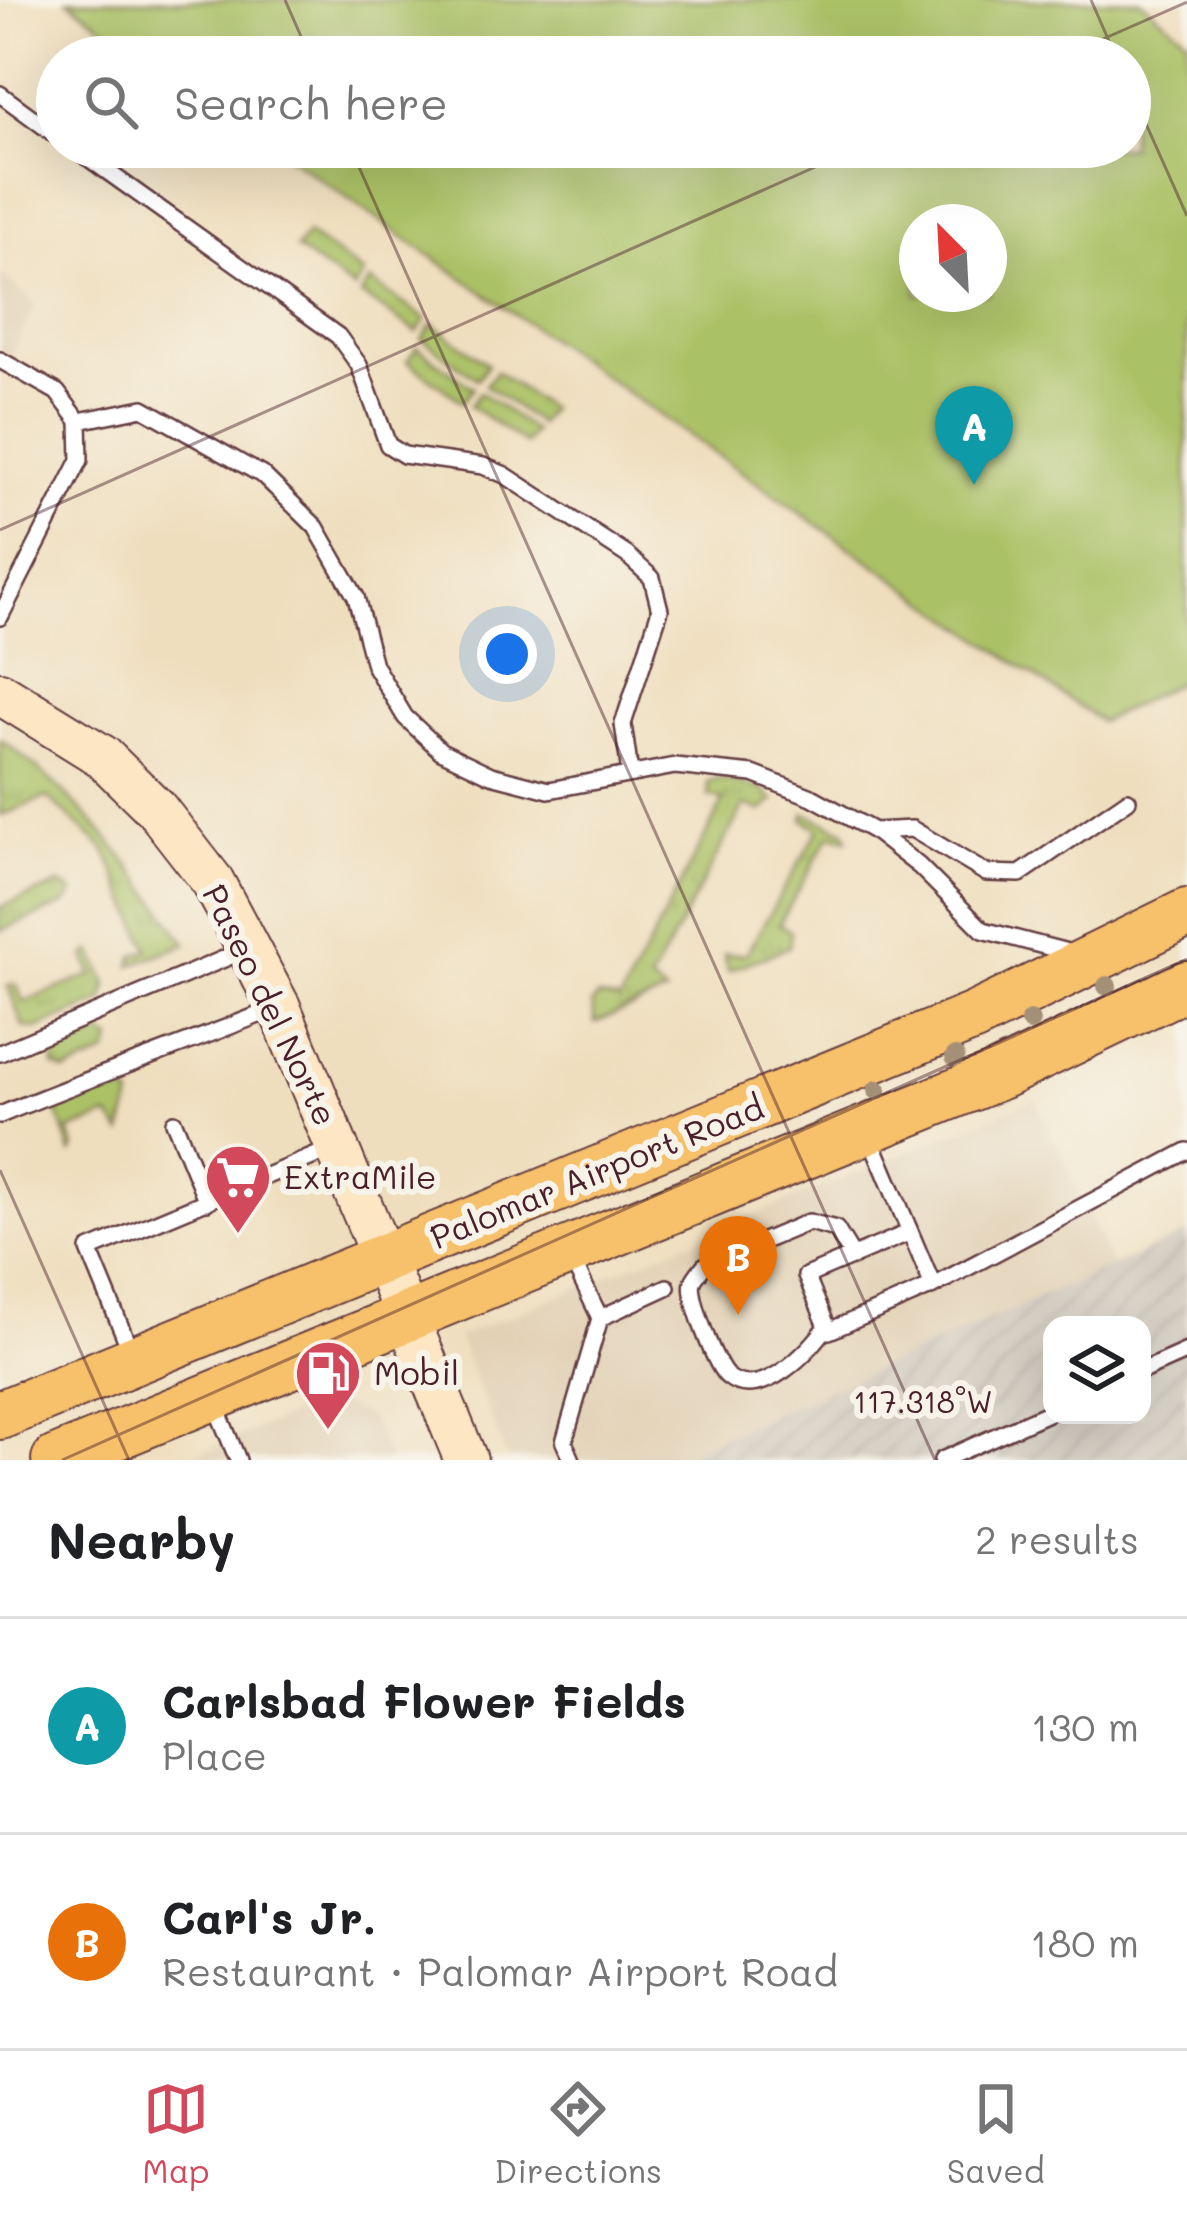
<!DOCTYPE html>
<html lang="en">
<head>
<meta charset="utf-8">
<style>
  :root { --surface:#fff; --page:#f6f6f6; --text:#202124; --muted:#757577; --line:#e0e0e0; --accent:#d1495b }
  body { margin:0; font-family:Mali,sans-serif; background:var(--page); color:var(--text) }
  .controls { position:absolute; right:36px; bottom:36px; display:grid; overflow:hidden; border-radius:24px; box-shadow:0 12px 48px #0002 }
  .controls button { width:108px; height:108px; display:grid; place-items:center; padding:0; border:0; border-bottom:3px solid var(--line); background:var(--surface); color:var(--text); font:60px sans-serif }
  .compass { position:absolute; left:899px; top:204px; width:108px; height:108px; border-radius:50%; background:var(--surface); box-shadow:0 12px 48px #0002; rotate:336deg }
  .you { position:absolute; left:507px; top:654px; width:42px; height:42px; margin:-30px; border:9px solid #fff; border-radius:50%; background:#1a73e8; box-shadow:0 0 0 18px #1a73e833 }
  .badge { display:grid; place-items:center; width:78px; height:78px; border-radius:50%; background:var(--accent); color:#fff; font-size:39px; font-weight:700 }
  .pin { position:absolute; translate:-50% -99px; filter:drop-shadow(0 3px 6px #0008) }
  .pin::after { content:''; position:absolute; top:63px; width:42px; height:36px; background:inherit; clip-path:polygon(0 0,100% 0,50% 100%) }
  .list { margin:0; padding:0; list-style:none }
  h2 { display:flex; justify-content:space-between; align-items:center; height:156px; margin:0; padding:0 48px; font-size:51px }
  h2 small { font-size:39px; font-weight:400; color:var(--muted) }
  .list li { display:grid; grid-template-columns:78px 1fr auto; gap:36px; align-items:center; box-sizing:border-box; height:216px; padding:0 48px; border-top:3px solid var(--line) }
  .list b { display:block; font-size:45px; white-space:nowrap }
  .list p { margin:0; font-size:39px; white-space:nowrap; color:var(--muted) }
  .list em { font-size:39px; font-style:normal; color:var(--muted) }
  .icon { flex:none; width:66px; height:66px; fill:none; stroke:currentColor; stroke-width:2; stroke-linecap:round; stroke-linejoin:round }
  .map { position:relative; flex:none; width:1187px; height:1460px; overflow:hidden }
  .search { position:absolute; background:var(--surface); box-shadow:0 12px 48px #0002; left:36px; right:36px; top:36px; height:132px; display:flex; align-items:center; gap:30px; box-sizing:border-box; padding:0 42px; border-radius:66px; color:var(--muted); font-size:45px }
  .sheet { height:588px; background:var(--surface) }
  nav { display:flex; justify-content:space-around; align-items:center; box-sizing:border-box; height:168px; border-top:3px solid var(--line); background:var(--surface); font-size:33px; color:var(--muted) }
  nav a { display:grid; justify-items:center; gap:6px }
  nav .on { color:var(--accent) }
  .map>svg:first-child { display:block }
  .built { fill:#e0ceb1 }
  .industrial { fill:url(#industrial-furrows); fill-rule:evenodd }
  .grass { fill:url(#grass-tufts); stroke:#7a7048; stroke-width:3 }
  .green { fill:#abc166; stroke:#7a7048; stroke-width:3; fill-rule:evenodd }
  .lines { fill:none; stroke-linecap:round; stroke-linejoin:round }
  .service-casing { stroke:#633c41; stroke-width:20 }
  .secondary-casing { stroke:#633c41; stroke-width:46 }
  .primary-casing { stroke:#633c41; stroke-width:52 }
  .service { stroke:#fff; stroke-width:15 }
  .secondary { stroke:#fce6c4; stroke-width:42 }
  .primary { stroke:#f7c06b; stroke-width:48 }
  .tree { fill:#a49077 }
  .ticks { fill:none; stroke:#4a1f2b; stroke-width:3; stroke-opacity:0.45 }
  .labels { text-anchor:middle; stroke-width:12; stroke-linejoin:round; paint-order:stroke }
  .street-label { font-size:33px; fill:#4a1f2b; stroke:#f7f3e8 }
  .poi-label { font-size:33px; fill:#4a1f2b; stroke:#f7f3e8; text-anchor:start }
  .ticks-label { font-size:30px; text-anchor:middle; fill:#4a1f2b; stroke:#f7f3e8; stroke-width:12; stroke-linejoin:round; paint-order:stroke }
</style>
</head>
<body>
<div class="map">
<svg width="1187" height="1460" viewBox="0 0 1187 1460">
  <defs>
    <pattern id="industrial-furrows" width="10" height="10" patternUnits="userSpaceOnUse" patternTransform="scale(3)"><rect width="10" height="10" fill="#cac3b8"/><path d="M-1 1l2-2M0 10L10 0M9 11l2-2" fill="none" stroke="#afa79e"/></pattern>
    <pattern id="grass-tufts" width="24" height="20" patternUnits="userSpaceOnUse" patternTransform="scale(3)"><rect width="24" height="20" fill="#abc166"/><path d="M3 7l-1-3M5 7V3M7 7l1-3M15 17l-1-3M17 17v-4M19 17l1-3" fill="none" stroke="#95a559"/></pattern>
  </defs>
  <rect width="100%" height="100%" fill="#f7f3e8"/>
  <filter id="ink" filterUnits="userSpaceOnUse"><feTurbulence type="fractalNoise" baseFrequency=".00833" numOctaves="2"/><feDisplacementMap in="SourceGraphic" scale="24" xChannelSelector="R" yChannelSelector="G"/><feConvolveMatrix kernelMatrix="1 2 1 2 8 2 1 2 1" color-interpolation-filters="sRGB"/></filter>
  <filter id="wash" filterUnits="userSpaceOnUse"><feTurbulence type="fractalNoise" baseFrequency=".004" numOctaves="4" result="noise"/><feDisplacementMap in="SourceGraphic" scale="48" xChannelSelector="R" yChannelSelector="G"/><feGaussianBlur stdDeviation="2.7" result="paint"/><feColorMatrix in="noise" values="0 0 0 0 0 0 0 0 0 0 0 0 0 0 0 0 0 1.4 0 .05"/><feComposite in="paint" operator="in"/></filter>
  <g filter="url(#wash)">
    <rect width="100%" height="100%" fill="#efdebd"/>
    <!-- built -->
    <path class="built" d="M0,273L35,305L0,379Z
      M1036,1099L1112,1266L688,1452L691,1460H508L458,1337Z
      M331,1399L370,1417L390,1460H182Z"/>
    <!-- industrial -->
    <path class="industrial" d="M1187,1233V1460H691L688,1452ZM1052,1325H1142V1415H1052Z"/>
    <!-- grass -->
    <path class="grass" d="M0,739C76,794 135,866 186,944L131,965L134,956L149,950L106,851L47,797L0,816Z
      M717,779L761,788L774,801L761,811L744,805L650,981L665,994L595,1023L592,1004L598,997L620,1001L724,800L709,796L708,783Z
      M805,813L845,831L848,839L830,835L779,924L791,931L789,947L728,971L724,954H746L819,829L803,819Z
      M60,884L73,893L66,904L0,931V907Z
      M92,951L107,984L103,1001L36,1029L23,1027L8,986L16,984L24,1002L92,975L85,956Z
      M101,1034L112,1040L107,1054L66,1072L54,1066V1053Z
      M118,1083L132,1098L122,1134L109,1116L69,1131L75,1148L71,1153L57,1110Z"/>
    <!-- green -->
    <path class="green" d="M68,0H1140L1187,38V677L1101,722L274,147H1130V57H144ZM917,222H989V294H917Z
      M307,234L364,274L354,289L296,249Z
      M370,281L426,319L417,332L361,295Z
      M432,324L488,364L477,379L422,339Z
      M417,347L473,388L462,402L407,361Z
      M496,371L549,409L539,424L485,385Z
      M480,392L534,431L525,444L470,406Z"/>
  </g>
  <g filter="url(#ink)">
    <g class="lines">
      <defs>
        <path id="service" d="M0,94L57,136
          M73,147L338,336L359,365L388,445L404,455L483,466L505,475L627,555L652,578L660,610L623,724L630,773
          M0,360L57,392L79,421L80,460L0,617
          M79,421L143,408L264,476L316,527L356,597L374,665L405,717L441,751L491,775L549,790L675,766L753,774L812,797L874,831L912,829L986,873L1020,874L1128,800
          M874,831L919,866L983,930L1075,954
          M0,1053L245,950
          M0,1115C91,1077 185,1045 276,1008
          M174,1122L207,1202
          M870,1137L933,1286L1187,1151
          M908,1233L806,1276L827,1326L829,1331L933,1286
          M570,1255L600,1318L564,1442L572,1460
          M600,1318L667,1287
          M827,1326C811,1350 761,1403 728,1377C716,1368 688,1296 693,1282C694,1278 701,1270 704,1266L809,1222L836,1229L853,1257
          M131,1352L89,1250L336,1147
          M1142,1371L1187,1351
          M214,1402L238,1460
          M942,1460L1052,1411"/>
        <path id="secondary" d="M0,693L102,756L157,810L213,882L279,1007L466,1460"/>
        <path id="primary" d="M0,1415L974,1017L1187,913
          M56,1460L1000,1075L1187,985"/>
      </defs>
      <!-- service casing -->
      <use href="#service" class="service-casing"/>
      <!-- secondary casing -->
      <use href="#secondary" class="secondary-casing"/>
      <!-- primary casing -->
      <use href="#primary" class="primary-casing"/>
      <!-- service -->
      <use href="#service" class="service"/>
      <!-- secondary -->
      <use href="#secondary" class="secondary"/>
      <!-- primary -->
      <use href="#primary" class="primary"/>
    </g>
    <!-- trees -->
    <g class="tree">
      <circle cx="1107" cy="986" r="10"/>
      <circle cx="1030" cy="1021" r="10"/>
      <circle cx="955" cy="1057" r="10"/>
      <circle cx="877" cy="1090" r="10"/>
    </g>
  </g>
  <!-- ticks -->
  <path class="ticks" d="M285,0L310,57M1091,0L1116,57M1062,57L1187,2M1130,88L1187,216M350,147L935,1460M0,530L860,147M0,1170L129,1460M62,1460L1187,959"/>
  <!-- icons -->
  <defs>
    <symbol id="supermarket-pin" viewBox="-11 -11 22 30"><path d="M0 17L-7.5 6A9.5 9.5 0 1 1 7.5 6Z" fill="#d1495b" stroke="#f7f3e8"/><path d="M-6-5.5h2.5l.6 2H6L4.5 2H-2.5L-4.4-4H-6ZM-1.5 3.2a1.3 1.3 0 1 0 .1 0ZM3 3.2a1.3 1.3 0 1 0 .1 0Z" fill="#fff"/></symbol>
    <symbol id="fuel-pin" viewBox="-11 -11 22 30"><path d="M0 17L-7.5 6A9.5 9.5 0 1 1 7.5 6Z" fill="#d1495b" stroke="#f7f3e8"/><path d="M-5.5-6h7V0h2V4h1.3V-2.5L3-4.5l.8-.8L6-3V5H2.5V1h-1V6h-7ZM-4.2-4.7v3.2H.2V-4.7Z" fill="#fff"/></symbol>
  </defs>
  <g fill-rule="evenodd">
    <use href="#supermarket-pin" x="200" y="1139" width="76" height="104"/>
    <use href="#fuel-pin" x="290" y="1335" width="76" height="104"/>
  </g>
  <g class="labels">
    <!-- street labels -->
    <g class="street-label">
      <text transform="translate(270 1005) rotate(64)" y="12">Paseo del Norte</text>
      <text transform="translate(597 1172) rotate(-22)" y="12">Palomar Airport Road</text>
    </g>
    <!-- poi labels -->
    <g class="poi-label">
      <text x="284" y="1189">ExtraMile</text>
      <text x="374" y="1385">Mobil</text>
    </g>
  </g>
  <g class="ticks-label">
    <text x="923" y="1413">117.318°W</text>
  </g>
</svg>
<div class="controls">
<button><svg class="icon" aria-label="layers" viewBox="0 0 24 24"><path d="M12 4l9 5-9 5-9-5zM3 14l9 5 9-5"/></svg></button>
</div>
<svg class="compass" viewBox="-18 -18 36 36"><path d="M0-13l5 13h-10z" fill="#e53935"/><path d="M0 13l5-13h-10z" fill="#757577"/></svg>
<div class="you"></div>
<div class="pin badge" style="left:974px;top:485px;background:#0f9aa8">A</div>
<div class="pin badge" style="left:738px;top:1315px;background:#e8710a">B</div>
<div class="search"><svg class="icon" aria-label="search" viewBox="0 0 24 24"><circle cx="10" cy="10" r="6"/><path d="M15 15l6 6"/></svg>Search here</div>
</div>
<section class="sheet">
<h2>Nearby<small>2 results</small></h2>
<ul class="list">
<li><span class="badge" style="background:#0f9aa8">A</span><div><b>Carlsbad Flower Fields</b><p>Place</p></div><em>130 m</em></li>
<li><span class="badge" style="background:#e8710a">B</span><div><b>Carl's Jr.</b><p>Restaurant · Palomar Airport Road</p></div><em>180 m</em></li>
</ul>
</section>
<nav>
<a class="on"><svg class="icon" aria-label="map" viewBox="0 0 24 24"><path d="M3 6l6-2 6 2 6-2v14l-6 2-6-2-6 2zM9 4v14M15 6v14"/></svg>Map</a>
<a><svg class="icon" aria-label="directions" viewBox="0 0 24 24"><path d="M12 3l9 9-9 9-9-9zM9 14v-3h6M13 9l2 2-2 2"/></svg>Directions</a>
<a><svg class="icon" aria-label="saved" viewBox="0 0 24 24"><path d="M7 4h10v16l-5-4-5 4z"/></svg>Saved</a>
</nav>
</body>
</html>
